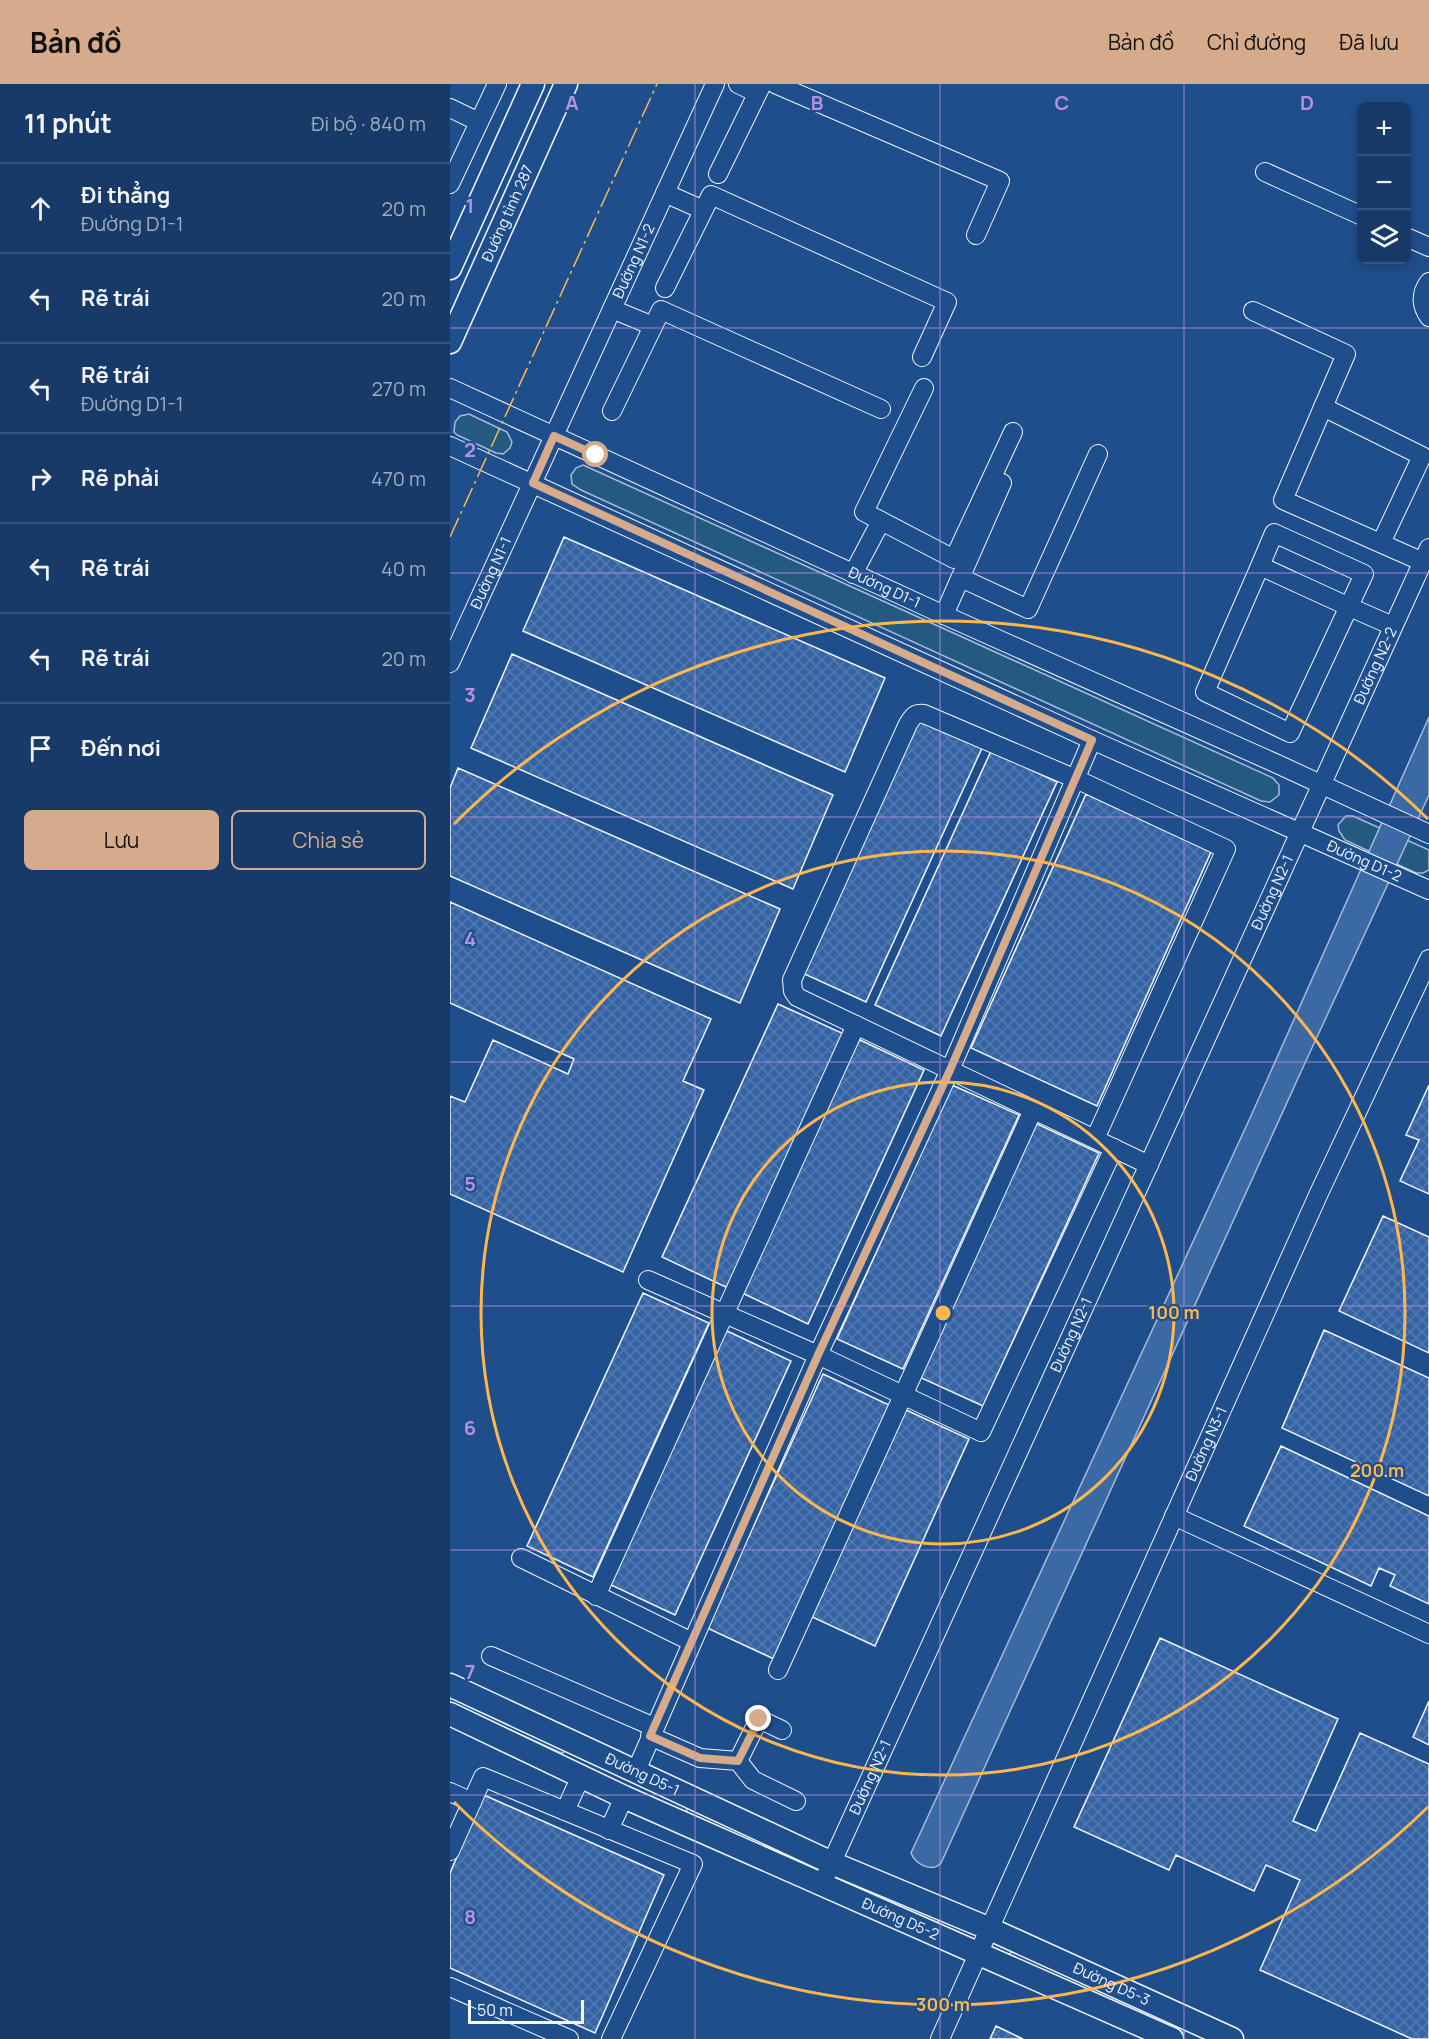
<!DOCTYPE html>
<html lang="vi">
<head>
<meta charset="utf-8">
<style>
  :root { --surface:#173a69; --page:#244571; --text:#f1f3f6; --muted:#9eadc0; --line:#36547d; --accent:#d6ab8b }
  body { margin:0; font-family:Manrope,sans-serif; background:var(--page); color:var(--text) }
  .controls { position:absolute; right:18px; top:18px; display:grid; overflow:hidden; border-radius:9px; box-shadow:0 3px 9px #0003 }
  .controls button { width:54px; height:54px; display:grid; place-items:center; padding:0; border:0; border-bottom:2px solid var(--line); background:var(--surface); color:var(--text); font:30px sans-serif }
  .scale { position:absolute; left:18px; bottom:15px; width:116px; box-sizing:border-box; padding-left:6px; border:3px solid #f2f6ff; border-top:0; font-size:16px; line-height:21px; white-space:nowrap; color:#f2f6ff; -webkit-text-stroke:4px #1f4e8c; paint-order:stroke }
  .stop { position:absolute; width:18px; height:18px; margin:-14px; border:4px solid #d6ab8b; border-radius:50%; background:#fff }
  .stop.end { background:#d6ab8b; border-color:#fff; box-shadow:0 2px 6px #0008 }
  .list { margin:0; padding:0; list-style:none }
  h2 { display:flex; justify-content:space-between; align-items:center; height:78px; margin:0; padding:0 24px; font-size:26px }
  h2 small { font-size:20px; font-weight:400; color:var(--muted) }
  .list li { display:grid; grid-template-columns:39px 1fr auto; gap:18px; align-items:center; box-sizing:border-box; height:90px; padding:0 24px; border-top:2px solid var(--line) }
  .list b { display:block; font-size:22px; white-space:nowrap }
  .list p { margin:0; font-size:20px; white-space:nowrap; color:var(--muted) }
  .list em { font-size:20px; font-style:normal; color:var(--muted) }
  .actions { display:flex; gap:12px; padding:18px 24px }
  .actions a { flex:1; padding:14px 0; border:2px solid var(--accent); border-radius:9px; text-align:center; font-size:21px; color:var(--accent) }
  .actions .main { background:var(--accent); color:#111 }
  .icon { flex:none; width:33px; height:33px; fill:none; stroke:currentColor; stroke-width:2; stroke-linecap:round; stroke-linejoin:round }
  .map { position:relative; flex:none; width:979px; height:1955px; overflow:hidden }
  header { display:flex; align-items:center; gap:36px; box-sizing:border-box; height:84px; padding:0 30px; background:var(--accent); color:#111 }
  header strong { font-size:28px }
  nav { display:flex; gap:33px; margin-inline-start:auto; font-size:21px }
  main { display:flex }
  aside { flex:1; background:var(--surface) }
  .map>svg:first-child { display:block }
  .green { fill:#245a82; stroke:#a8bbd7; stroke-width:1.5 }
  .water { fill:#3b69a3; stroke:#a8bbd7; stroke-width:1.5 }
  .building { fill:url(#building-cross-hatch); stroke:#f2f6ff; stroke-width:1.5 }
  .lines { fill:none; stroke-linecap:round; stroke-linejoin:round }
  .minor-casing { stroke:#f2f6ff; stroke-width:20 }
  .major-casing { stroke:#f2f6ff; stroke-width:25 }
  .minor { stroke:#1f4e8c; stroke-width:18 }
  .major { stroke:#1f4e8c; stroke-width:22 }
  .power { stroke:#ffb74d; stroke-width:1.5; stroke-dasharray:21 4.5 3 4.5; stroke-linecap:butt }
  .route { stroke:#d6ab8b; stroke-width:8 }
  .grid { fill:none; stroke:#b691df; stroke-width:1.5; stroke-opacity:0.55 }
  .ring { fill:none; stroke:#ffb74d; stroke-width:3 }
  .labels { text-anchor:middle; stroke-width:4.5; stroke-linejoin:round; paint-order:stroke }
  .street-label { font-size:15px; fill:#f2f6ff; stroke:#1f4e8c }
  .grid-label { font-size:20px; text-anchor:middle; font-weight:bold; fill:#b691df; stroke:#1f4e8c; stroke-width:4.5; stroke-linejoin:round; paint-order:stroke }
  .centre { fill:#ffb74d; stroke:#1f4e8c; stroke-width:3 }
  .ring-label { font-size:18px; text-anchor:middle; font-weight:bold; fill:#ffb74d; stroke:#1f4e8c; stroke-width:4.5; stroke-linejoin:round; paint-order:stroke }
</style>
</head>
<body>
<header>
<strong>Bản đồ</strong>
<nav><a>Bản đồ</a><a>Chỉ đường</a><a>Đã lưu</a></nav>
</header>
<main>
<aside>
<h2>11 phút<small>Đi bộ · 840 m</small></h2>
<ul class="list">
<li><svg class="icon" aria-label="ahead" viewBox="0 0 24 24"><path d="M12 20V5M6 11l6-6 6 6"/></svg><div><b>Đi thẳng</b><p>Đường D1-1</p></div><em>20 m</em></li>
<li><svg class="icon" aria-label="left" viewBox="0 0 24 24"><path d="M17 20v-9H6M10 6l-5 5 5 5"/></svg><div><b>Rẽ trái</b></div><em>20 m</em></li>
<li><svg class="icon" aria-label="left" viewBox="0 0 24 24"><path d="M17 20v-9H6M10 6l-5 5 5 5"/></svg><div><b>Rẽ trái</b><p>Đường D1-1</p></div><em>270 m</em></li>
<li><svg class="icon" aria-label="right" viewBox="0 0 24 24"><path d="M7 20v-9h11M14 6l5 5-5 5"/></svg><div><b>Rẽ phải</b></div><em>470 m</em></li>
<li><svg class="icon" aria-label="left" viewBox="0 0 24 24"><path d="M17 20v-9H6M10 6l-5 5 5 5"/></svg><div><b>Rẽ trái</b></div><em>40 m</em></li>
<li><svg class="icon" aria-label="left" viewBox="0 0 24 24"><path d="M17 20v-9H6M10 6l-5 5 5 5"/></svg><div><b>Rẽ trái</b></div><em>20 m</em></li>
<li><svg class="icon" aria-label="arrive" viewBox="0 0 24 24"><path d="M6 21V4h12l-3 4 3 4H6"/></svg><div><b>Đến nơi</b></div></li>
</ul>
<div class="actions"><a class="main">Lưu</a><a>Chia sẻ</a></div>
</aside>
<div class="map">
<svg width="979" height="1955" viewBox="0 0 979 1955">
  <defs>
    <pattern id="building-cross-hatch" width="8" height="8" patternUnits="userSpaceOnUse" patternTransform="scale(1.5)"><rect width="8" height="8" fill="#3563a3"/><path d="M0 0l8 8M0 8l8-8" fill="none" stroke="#537ab1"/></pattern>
  </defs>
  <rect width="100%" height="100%" fill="#1f4e8c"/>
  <!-- green -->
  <path class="green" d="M19,330L57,348L62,358L60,364L53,370L46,369L7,351L4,348L5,338L10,332Z
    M133,381L823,694L829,701V711L820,718L811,717L131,406L122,400L121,391L126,384Z
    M896,732H903L979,766V786L973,789H966L895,756L889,747L888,741Z
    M0,1610L115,1666L113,1669L109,1668L0,1619Z
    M236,1722L341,1772L337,1773L237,1728Z
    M407,1799L490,1836L488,1839L408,1805Z
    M564,1867L730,1943L734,1945V1950L731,1951L559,1872V1870Z"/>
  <!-- water -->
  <path class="water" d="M979,633V711L855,979L491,1779C482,1789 465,1780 461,1769L800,1034Z"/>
  <!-- building -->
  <path class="building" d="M114,453L435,594L395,688L73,547Z
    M62,570L383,711L343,805L21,664Z
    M466,634L532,664L416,918L350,888Z
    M541,667L607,698L491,952L425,921Z
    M8,684L330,825L290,919L0,792V704Z
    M636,710L761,768L647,1022L521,964Z
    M0,818L261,935L233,997L254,1006L173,1188L0,1110V1012L15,1018L43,956L118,990L124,975L0,919Z
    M328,920L394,950L278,1204L212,1173Z
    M408,955L474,986L358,1240L292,1209Z
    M502,1001L569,1031L453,1285L387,1255Z
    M979,1001V1110L950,1097L969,1056L956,1051Z
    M583,1038L649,1069L533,1322L467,1292Z
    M933,1132L979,1153V1269L889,1227Z
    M193,1209L259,1239L143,1493L77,1462Z
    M275,1246L341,1277L225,1531L159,1500Z
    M874,1246L979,1294V1412L832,1344Z
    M373,1290L439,1321L324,1575L257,1544Z
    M454,1325L519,1355L425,1562L360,1532Z
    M831,1362L979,1432V1520L940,1502L945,1491L929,1484L921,1502L794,1442Z
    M710,1554L888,1635L843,1737L866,1747L910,1649L979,1680V1955H962L810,1886L850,1796L816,1781L804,1807L726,1771L719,1786L624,1743Z
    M979,1617V1661L963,1653Z
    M34,1711L214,1791L145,1949L0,1884V1789Z
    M546,1942L573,1955H540Z"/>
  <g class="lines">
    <defs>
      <g id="minor">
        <path d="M288,0L307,9"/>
        <path d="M325,0L550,97L526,151"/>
        <path d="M0,24L29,38"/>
        <path d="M815,88L912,132"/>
        <path d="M268,90L312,0"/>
        <path d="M0,100L47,0"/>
        <path d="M215,109L253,126"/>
        <path d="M956,153L979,163"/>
        <path d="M979,198C970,210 971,222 979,233"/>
        <path d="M215,204L261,111L497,218L472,273"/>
        <path d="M162,225L203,242"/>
        <path d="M803,227L896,270L833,416L973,478"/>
        <path id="s1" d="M0,304L494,531L825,679L979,750"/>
        <path d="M474,304L414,428L504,475L563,348"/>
        <path d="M873,323L972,372L931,459"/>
        <path d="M162,327L211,226L431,325"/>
        <path id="s2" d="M0,362L642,656L979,806"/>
        <path d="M810,482L824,449L914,490L840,649L755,608L810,482C854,502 898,523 943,542"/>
        <path d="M403,490L431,437"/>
        <path d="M511,494L578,525L648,370"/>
        <path d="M494,531L552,399"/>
        <path id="s3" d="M0,579L265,0"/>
        <path d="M645,1055L776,765L626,695L474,630C465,629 463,632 458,640L342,896L343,907L347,913L699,1081"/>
        <path d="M198,1196L368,1271L531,1348L664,1064"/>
        <path d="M724,1432L979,1550"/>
        <path d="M71,1474L242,1558"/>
        <path d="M146,1512L406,941"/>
        <path d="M41,1572L204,1643"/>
        <path d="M328,1586L583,1026"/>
        <path d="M200,1652L250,1674L288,1677L303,1696L346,1717"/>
        <path d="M288,1677L309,1635L332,1646"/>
        <path d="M186,1687L368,1271L500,986L642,656"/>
        <path d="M0,1708L22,1718"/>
        <path d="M115,1727L131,1692"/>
        <path d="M159,1746L174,1713"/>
        <path d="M0,1767L33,1693L243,1780L161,1955"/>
        <path id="s4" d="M377,1789L979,464"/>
        <path d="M0,1903L119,1955"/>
        <path id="s5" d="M490,1955L869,1109L979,875"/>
      </g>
      <g id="major">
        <path d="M0,184L83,0"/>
        <path id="s6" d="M0,258L116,0"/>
        <path id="s7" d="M0,1601L382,1779L540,1845L782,1955"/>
        <path id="s8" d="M0,1630L174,1713L722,1955"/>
      </g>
    </defs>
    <!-- minor casing -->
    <use href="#minor" class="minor-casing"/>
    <!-- major casing -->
    <use href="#major" class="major-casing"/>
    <!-- minor -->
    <use href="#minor" class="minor"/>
    <!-- major -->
    <use href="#major" class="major"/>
    <!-- power -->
    <path class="power" d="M0,453L207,0"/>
  </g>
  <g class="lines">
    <!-- route -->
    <path class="route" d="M146,371L104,352L83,399L642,656L500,986L368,1271L200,1652L250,1674L288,1677L309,1635"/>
  </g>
  <!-- grid -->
  <path class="grid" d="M245,0V1955M490,0V1955M734,0V1955M0,244H979M0,489H979M0,733H979M0,978H979M0,1222H979M0,1466H979M0,1711H979"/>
  <!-- distance rings -->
  <g class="ring">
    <circle cx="493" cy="1229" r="231"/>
    <circle cx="493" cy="1229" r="462"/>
    <path d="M978 1723A692 692 0 0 1 4 1718M4 740A692 692 0 0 1 978 735"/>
  </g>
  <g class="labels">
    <!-- street labels -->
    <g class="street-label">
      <text dy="5" stroke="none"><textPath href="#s6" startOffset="141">Đường tỉnh 287</textPath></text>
      <text dy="5" stroke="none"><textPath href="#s3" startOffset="442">Đường N1-2</textPath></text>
      <text dy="5" stroke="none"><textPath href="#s3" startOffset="99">Đường N1-1</textPath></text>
      <text dy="5" stroke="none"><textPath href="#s1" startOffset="478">Đường D1-1</textPath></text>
      <text dy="5" stroke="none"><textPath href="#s4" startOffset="1326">Đường N2-2</textPath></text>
      <text dy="5" stroke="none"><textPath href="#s2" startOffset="1004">Đường D1-2</textPath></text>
      <text dy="5" stroke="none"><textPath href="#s4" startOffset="1077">Đường N2-1</textPath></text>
      <text dy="5" stroke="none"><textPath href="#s4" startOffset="591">Đường N2-1</textPath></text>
      <text dy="5" stroke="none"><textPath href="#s5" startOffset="652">Đường N3-1</textPath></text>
      <text dy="5" stroke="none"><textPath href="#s7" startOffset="212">Đường D5-1</textPath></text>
      <text dy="5" stroke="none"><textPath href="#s4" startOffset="105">Đường N2-1</textPath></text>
      <text dy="5" stroke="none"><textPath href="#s8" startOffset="495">Đường D5-2</textPath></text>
      <text dy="5" stroke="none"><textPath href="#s7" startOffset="726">Đường D5-3</textPath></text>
    </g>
  </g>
  <g class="grid-label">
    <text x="122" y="26">A</text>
    <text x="367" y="26">B</text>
    <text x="612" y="26">C</text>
    <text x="857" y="26">D</text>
    <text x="20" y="129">1</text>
    <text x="20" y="373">2</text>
    <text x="20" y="618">3</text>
    <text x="20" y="862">4</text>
    <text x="20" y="1107">5</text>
    <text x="20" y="1351">6</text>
    <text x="20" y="1595">7</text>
    <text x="20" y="1840">8</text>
  </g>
  <circle cx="493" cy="1229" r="9" class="centre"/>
  <g class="ring-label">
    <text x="724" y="1235">100 m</text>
    <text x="927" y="1393">200 m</text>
    <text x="493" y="1927">300 m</text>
  </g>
</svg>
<div class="controls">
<button>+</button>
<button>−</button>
<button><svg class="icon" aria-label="layers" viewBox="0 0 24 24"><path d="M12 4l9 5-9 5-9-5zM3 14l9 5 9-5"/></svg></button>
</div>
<div class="scale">50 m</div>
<div class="stop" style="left:146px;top:371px"></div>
<div class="stop end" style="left:309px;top:1635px"></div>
</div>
</main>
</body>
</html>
